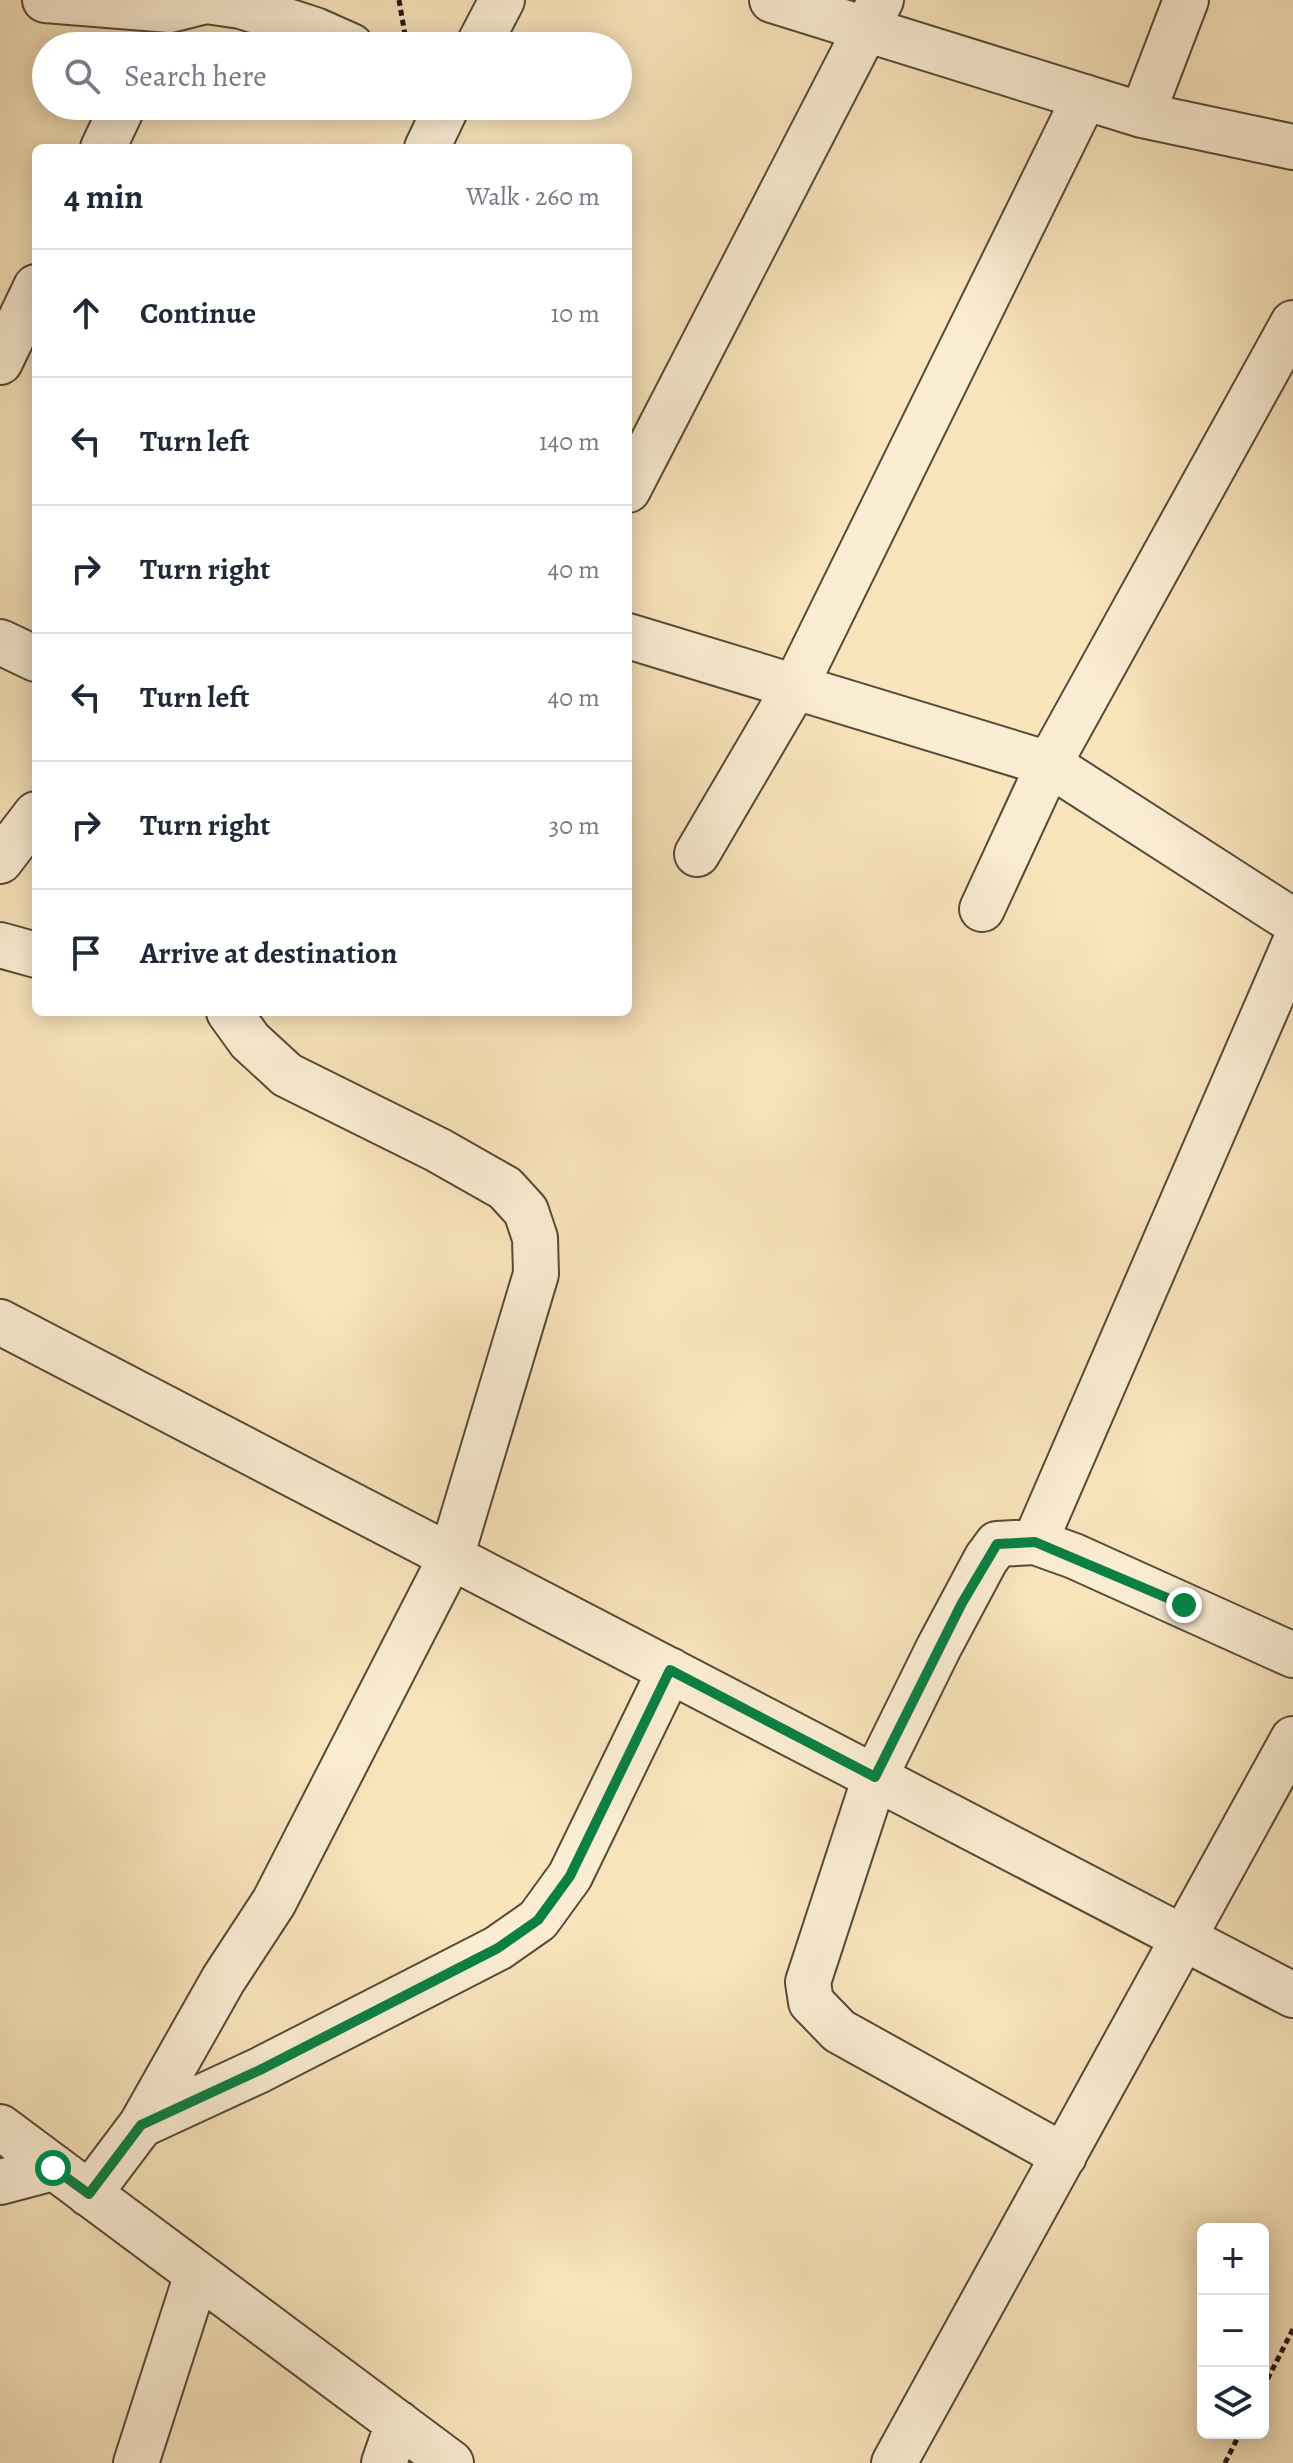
<!DOCTYPE html>
<html lang="en">
<head>
<meta charset="utf-8">
<style>
  :root { --surface:#fff; --page:#f6f6f7; --text:#1f2937; --muted:#747a83; --line:#e0e1e3 }
  body { margin:0; font-family:Alegreya,serif; background:var(--page); color:var(--text) }
  .controls { position:absolute; right:24px; bottom:24px; display:grid; overflow:hidden; border-radius:12px; box-shadow:0 4px 20px #0003 }
  .controls button { width:72px; height:72px; display:grid; place-items:center; padding:0; border:0; border-bottom:2px solid var(--line); background:var(--surface); color:var(--text); font:40px sans-serif }
  .stop { position:absolute; width:24px; height:24px; margin:-18px; border:6px solid #0b8043; border-radius:50%; background:#fff }
  .stop.end { background:#0b8043; border-color:#fff; box-shadow:0 2px 8px #0008 }
  .list { margin:0; padding:0; list-style:none }
  h2 { display:flex; justify-content:space-between; align-items:center; height:104px; margin:0; padding:0 32px; font-size:34px }
  h2 small { font-size:26px; font-weight:400; color:var(--muted) }
  .list li { display:grid; grid-template-columns:52px 1fr auto; gap:24px; align-items:center; box-sizing:border-box; height:128px; padding:0 32px; border-top:2px solid var(--line) }
  .list b { display:block; font-size:30px; white-space:nowrap }
  .list em { font-size:26px; font-style:normal; color:var(--muted) }
  .icon { flex:none; width:44px; height:44px; fill:none; stroke:currentColor; stroke-width:2; stroke-linecap:round; stroke-linejoin:round }
  .map { position:relative; flex:none; width:1293px; height:2463px; overflow:hidden }
  .search { position:absolute; background:var(--surface); box-shadow:0 4px 20px #0003; left:32px; top:32px; width:600px; height:88px; display:flex; align-items:center; gap:20px; box-sizing:border-box; padding:0 28px; border-radius:44px; color:var(--muted); font-size:30px }
  .panel { position:absolute; background:var(--surface); box-shadow:0 4px 20px #0003; left:32px; top:144px; width:600px; height:872px; border-radius:12px }
  .map>svg:first-child { display:block }
  .lines { fill:none; stroke-linecap:round; stroke-linejoin:round }
  .minor-casing { stroke:#564a39; stroke-width:48 }
  .path { stroke:#20170e; stroke-width:5; stroke-dasharray:6 4; stroke-linecap:butt }
  .minor { stroke:#fbedd3; stroke-width:44 }
  .route { stroke:#0b8043; stroke-width:10 }
</style>
</head>
<body>
<div class="map">
<svg width="1293" height="2463" viewBox="0 0 1293 2463">
  <rect width="100%" height="100%" fill="#f9e4bb"/>
  <filter id="stains"><feTurbulence type="fractalNoise" baseFrequency=".0025" numOctaves="4"/><feColorMatrix values="0 0 0 0 .2 0 0 0 0 .09 0 0 0 0 .02 0 0 0 .5 -.17"/></filter>
  <radialGradient id="worn" r=".72"><stop offset=".6" stop-color="#630" stop-opacity="0"/><stop offset="1" stop-color="#630" stop-opacity=".3"/></radialGradient>
  <g class="lines">
    <defs>
      <path id="minor" d="M45,0L170,10L206,1L241,6L315,30L351,46
        M772,0L1142,115L1293,147
        M478,46L502,0
        M1142,115L1186,0
        M103,148L123,106
        M427,148L447,106
        M0,362L36,287
        M628,490L881,0
        M628,636L1049,764L1293,921
        M0,642L36,659
        M697,854L795,687L1085,97
        M0,861L36,814
        M982,909L1049,764L1293,323
        M0,945L36,955
        M0,1322L1293,1995
        M1035,1542L1293,947
        M141,2125L260,2070L498,1948L538,1920L570,1876L670,1670
        M0,2127L451,2463
        M1064,2156L839,2031L811,2002L808,1982L875,1777L939,1647L986,1559L997,1544L1035,1542L1074,1556L1293,1655
        M0,2182L53,2168
        M89,2194L141,2125L223,1980L274,1902L451,1557L536,1274L535,1238L526,1211L505,1188L438,1150L287,1075L250,1041L229,1012
        M136,2463L197,2274
        M384,2463L398,2423
        M894,2463L1293,1739"/>
    </defs>
    <!-- minor casing -->
    <use href="#minor" class="minor-casing"/>
    <!-- path -->
    <path class="path" d="M399,0L407,46
      M1263,2388L1293,2329
      M1225,2463L1240,2433"/>
    <!-- minor -->
    <use href="#minor" class="minor"/>
  </g>
  <g class="lines">
    <!-- route -->
    <path class="route" d="M53,2168L89,2194L141,2125L260,2070L498,1948L538,1920L570,1876L670,1670L875,1777L962,1603L997,1544L1035,1542L1184,1605"/>
  </g>
  <rect width="100%" height="100%" filter="url(#stains)"/>
  <rect width="100%" height="100%" fill="url(#worn)"/>
</svg>
<div class="controls">
<button>+</button>
<button>−</button>
<button><svg class="icon" aria-label="layers" viewBox="0 0 24 24"><path d="M12 4l9 5-9 5-9-5zM3 14l9 5 9-5"/></svg></button>
</div>
<div class="stop" style="left:53px;top:2168px"></div>
<div class="stop end" style="left:1184px;top:1605px"></div>
<div class="search"><svg class="icon" aria-label="search" viewBox="0 0 24 24"><circle cx="10" cy="10" r="6"/><path d="M15 15l6 6"/></svg>Search here</div>
<section class="panel">
<h2>4 min<small>Walk · 260 m</small></h2>
<ul class="list">
<li><svg class="icon" aria-label="ahead" viewBox="0 0 24 24"><path d="M12 20V5M6 11l6-6 6 6"/></svg><div><b>Continue</b></div><em>10 m</em></li>
<li><svg class="icon" aria-label="left" viewBox="0 0 24 24"><path d="M17 20v-9H6M10 6l-5 5 5 5"/></svg><div><b>Turn left</b></div><em>140 m</em></li>
<li><svg class="icon" aria-label="right" viewBox="0 0 24 24"><path d="M7 20v-9h11M14 6l5 5-5 5"/></svg><div><b>Turn right</b></div><em>40 m</em></li>
<li><svg class="icon" aria-label="left" viewBox="0 0 24 24"><path d="M17 20v-9H6M10 6l-5 5 5 5"/></svg><div><b>Turn left</b></div><em>40 m</em></li>
<li><svg class="icon" aria-label="right" viewBox="0 0 24 24"><path d="M7 20v-9h11M14 6l5 5-5 5"/></svg><div><b>Turn right</b></div><em>30 m</em></li>
<li><svg class="icon" aria-label="arrive" viewBox="0 0 24 24"><path d="M6 21V4h12l-3 4 3 4H6"/></svg><div><b>Arrive at destination</b></div></li>
</ul>
</section>
</div>
</body>
</html>
